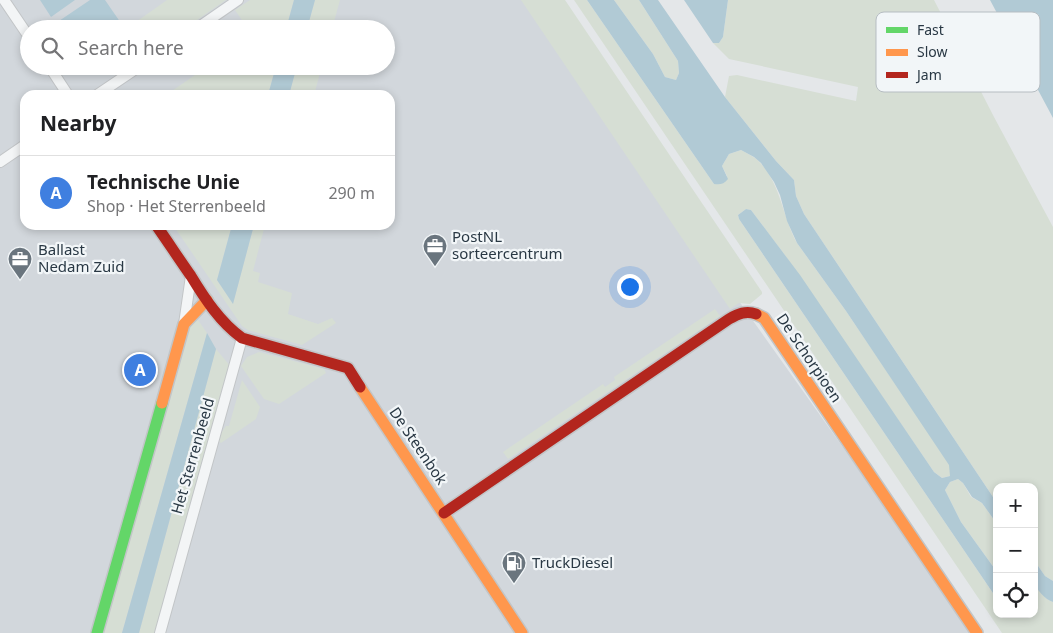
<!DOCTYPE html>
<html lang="en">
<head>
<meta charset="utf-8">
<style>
  :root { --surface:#fff; --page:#f6f6f6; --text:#202124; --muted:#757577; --line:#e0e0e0; --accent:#6a757e }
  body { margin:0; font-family:"Noto Sans",sans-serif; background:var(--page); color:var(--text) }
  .controls { position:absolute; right:15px; bottom:15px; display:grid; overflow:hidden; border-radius:10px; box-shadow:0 2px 8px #0003 }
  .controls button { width:45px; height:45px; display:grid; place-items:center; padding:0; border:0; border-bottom:1px solid var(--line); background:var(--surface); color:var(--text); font:25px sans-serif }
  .you { position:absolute; left:629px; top:286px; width:18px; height:18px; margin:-12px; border:4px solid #fff; border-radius:50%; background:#1a73e8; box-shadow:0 0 0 8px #1a73e833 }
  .badge { display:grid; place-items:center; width:32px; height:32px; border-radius:50%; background:var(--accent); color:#fff; font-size:16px; font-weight:700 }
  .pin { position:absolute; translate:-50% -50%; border:2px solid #fff; box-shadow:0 1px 5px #0006 }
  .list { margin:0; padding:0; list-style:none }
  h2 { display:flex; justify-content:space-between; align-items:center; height:65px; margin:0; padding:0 20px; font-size:21px }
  h2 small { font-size:16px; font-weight:400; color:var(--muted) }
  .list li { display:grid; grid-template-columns:32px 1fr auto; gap:15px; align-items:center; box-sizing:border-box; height:75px; padding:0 20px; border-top:1px solid var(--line) }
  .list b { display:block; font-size:19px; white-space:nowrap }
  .list p { margin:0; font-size:16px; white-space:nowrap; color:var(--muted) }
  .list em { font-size:16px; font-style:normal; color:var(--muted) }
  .icon { flex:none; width:28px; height:28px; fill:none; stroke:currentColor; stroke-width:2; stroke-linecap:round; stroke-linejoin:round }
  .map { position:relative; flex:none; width:1053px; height:633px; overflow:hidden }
  .search { position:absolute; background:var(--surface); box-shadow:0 2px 8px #0003; left:20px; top:20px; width:375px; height:55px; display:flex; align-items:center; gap:12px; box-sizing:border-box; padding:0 18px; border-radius:28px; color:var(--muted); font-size:19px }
  .panel { position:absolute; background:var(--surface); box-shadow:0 2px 8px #0003; left:20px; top:90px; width:375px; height:140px; border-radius:15px }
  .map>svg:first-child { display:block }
  .built { fill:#d2d7dc; fill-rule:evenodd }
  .green { fill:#d6ded4 }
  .water { fill:#b1cad5 }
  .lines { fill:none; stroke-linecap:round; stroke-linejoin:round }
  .street-casing { stroke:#c2c5c7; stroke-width:12 }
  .fast-casing { stroke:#c2c5c7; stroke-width:14 }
  .slow-casing { stroke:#c2c5c7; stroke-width:14 }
  .jam-casing { stroke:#c2c5c7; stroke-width:14 }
  .street { stroke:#f3f5f6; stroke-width:10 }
  .fast { stroke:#63d668; stroke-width:11 }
  .slow { stroke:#ff974d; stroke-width:11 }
  .jam { stroke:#b3261e; stroke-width:11 }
  .labels { text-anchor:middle; stroke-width:4.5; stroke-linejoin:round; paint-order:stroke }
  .poi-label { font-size:15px; fill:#293844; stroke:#f2f6f8; text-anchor:start }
  .street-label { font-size:15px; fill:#293844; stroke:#f2f6f8 }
  .key { fill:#f2f6f8; stroke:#b6bdc2; stroke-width:1 }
  .key-label { font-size:14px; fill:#293844 }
</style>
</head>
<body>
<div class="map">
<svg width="1053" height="633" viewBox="0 0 1053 633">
  <rect width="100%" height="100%" fill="#e4e7e9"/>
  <!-- built -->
  <path class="built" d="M0,0H525L975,633H0ZM29,29H386V66H29ZM25,95H390V225H25Z"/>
  <!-- green -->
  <path class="green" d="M167,0H226L184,29H126Z
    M250,0H294L286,29H248L235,10Z
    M315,0H340L332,29H307Z
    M521,0H565L762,292V294L750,304L739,303L730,309Z
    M574,0H587L714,184L727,176L722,166L729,154L741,150C746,153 751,155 755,158C780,178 782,216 797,243L846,311L950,465V476L942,478L934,472L784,254L751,210L746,209L738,215L739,219L997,599V614H1007L1008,616L1011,614H1034V582C1039,590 1044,599 1053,602V633H1002Z
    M614,0H639L678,61L679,73L676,80L665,77L653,54Z
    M728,0H934L994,117L1053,227V581L1045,576L1034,560V487H997V503L804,214L796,196L794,180L776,161L725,97L729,76L737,75L856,101L858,87L729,59L713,43H719L723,37Z
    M208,66H276L268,95H166Z
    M297,66H322L314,95H289Z
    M173,225H232L217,280L233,303L254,225H265L253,271L260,273L258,282L292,293L288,314L318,324L332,318L336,323L302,345L248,330L242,326Z
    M715,309L720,316L508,459L503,452L603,384L605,387L615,380L614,377Z
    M198,320L207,333L122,633H102L190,327L193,323Z
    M216,349L231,367L156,633H139Z
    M259,352L324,369L326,373L279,404L264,399L241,366L247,357Z
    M242,380L260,407L256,419L221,443L218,440V437L226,426H229Z
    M958,479L963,483L971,497L982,503L997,524V572L961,522L945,490L950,482Z"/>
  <!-- water -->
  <path class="water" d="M40,0H75L51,17Z
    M90,0H105L125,29H59L56,23Z
    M294,0H315L307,29H286Z
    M587,0H614L653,54L665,77L676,80L679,73L678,61L639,0H658L725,97L776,161L794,180L796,196L804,214L997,503V524L982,503L972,497L963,483L958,479L950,482L945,490L961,522L997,572V599L739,219L738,215L746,209L751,210L800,275L934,472L942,478L950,476L949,465L846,311L797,243L787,221L780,195L774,182L761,163L754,157L741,150L729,154L722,166L728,179C724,184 720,185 714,184Z
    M684,0H728L723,37L719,43H713Z
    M990,0H1053V118Z
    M276,66H297L289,95H268Z
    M232,225H254L233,304L217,280Z
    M207,333L216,349L139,633H122Z
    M1034,560L1045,576L1053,581V602C1045,600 1036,589 1034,581C1033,574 1034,566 1034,560Z"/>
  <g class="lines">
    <defs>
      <path id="street" d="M4,0L29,37
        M196,29L238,0
        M49,66L68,95
        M97,95L140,66
        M0,162L25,145
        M184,324L191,276
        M160,633L242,338"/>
      <path id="fast" d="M97,633L162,403"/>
      <path id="slow" d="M756,314L764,318L977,633
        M360,387L522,633
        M162,403L184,324L207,300"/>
      <path id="jam" d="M156,225C168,242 179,259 191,276C205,299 220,322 242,338L348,368L360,387
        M444,513L729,319C738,314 746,310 756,314"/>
    </defs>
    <!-- street casing -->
    <use href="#street" class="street-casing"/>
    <!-- fast casing -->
    <use href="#fast" class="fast-casing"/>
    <!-- slow casing -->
    <use href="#slow" class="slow-casing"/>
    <!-- jam casing -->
    <use href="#jam" class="jam-casing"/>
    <!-- street -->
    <use href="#street" class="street"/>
    <!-- fast -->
    <use href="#fast" class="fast"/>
    <!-- slow -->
    <use href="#slow" class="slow"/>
    <!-- jam -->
    <use href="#jam" class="jam"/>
  </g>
  <!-- icons -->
  <defs>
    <symbol id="office-pin" viewBox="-11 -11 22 30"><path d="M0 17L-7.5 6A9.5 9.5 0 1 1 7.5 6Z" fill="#6a757e" stroke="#f2f6f8"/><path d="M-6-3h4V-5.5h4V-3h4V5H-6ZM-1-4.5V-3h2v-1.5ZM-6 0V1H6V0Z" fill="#fff"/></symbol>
    <symbol id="fuel-pin" viewBox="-11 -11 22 30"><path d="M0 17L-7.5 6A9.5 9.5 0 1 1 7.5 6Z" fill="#6a757e" stroke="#f2f6f8"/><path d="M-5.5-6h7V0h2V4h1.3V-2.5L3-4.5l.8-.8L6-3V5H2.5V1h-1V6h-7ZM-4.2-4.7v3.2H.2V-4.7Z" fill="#fff"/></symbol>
  </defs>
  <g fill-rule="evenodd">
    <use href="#office-pin" x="421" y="232" width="28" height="38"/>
    <use href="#office-pin" x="6" y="245" width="28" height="38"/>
    <use href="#fuel-pin" x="500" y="549" width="28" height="38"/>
  </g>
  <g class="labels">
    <!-- poi labels -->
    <g class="poi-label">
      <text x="452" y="242">PostNL<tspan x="452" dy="17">sorteercentrum</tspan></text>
      <text x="38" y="255">Ballast<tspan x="38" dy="17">Nedam Zuid</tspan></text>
      <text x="532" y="568">TruckDiesel</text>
    </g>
    <!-- street labels -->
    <g class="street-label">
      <text transform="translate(809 358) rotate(56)" y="5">De Schorpioen</text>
      <text transform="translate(418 446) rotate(56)" y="5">De Steenbok</text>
      <text transform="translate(193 456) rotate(-74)" y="5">Het Sterrenbeeld</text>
    </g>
  </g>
  <!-- legend -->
  <rect x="876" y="12" width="164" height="80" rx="8" class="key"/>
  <rect x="886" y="27" width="22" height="6" fill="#63d668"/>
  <rect x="886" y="49" width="22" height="7" fill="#ff974d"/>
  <rect x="886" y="72" width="22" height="6" fill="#b3261e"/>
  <g class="key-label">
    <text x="917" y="35">Fast</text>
    <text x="917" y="57">Slow</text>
    <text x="917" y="80">Jam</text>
  </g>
</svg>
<div class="controls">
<button>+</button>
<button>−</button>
<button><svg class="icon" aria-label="locate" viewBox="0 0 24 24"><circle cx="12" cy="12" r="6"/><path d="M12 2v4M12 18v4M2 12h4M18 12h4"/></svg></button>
</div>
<div class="you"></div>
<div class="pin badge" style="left:140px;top:370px;background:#3f7fe0">A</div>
<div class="search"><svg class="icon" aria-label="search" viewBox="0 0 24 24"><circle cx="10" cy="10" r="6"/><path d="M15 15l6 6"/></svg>Search here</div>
<section class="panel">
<h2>Nearby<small></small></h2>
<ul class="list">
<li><span class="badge" style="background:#3f7fe0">A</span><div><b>Technische Unie</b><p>Shop · Het Sterrenbeeld</p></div><em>290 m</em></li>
</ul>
</section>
</div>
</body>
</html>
